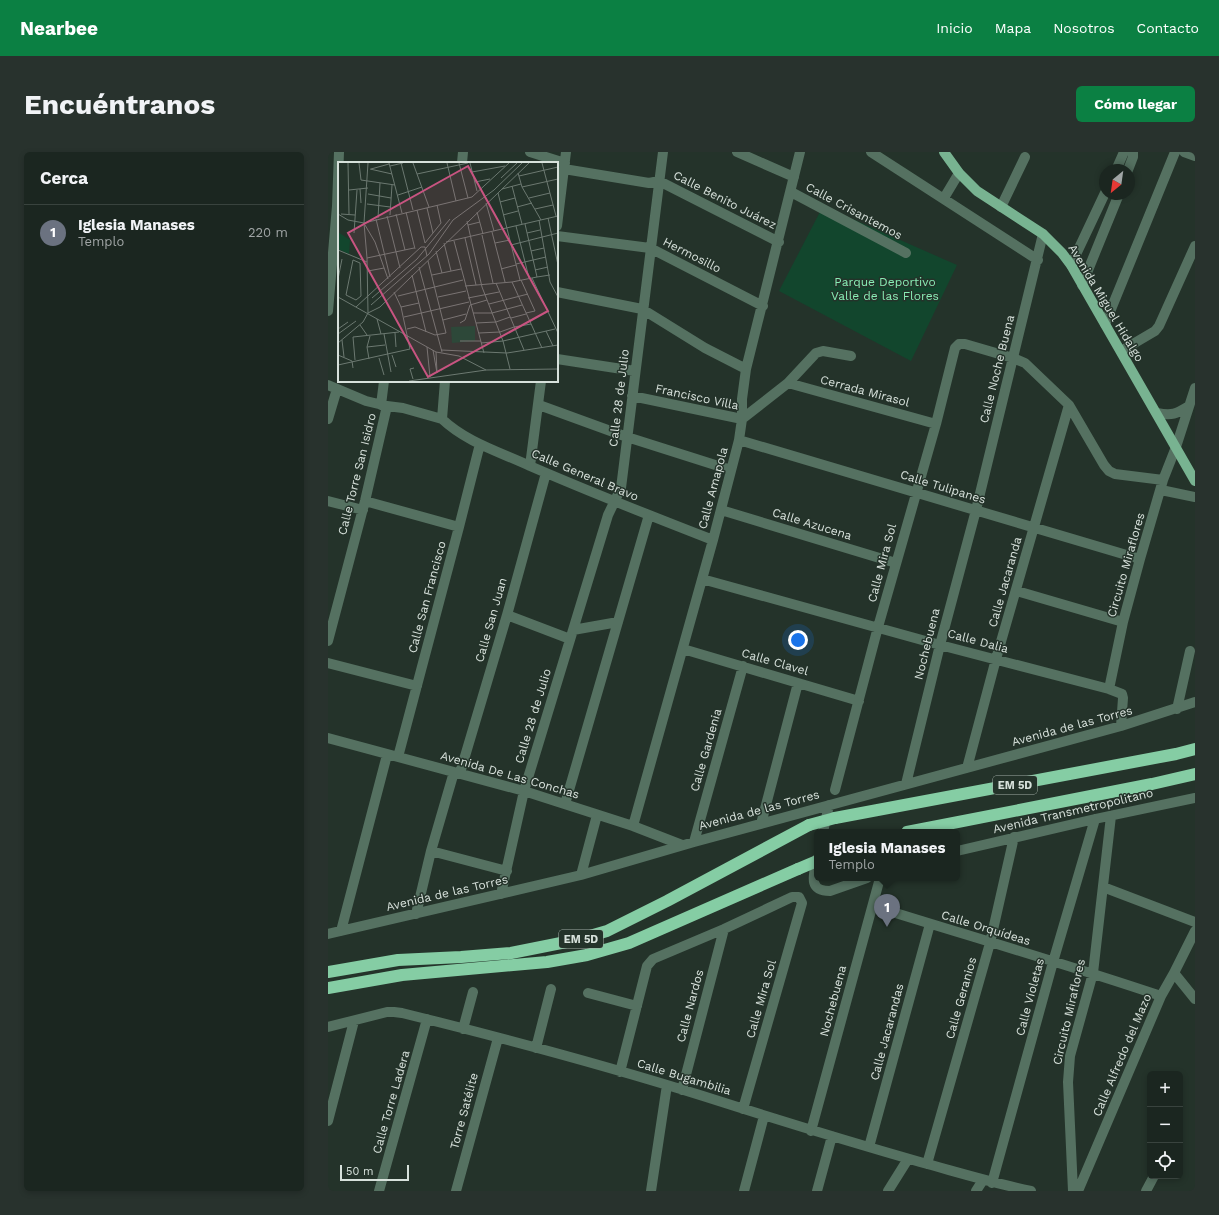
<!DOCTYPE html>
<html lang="es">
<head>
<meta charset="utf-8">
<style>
  :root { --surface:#1b2620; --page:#28322d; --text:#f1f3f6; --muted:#a0a5a5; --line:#39433e; --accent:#0b8043 }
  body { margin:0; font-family:"Work Sans",sans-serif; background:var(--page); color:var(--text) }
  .controls { position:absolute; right:12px; bottom:12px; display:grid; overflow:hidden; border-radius:6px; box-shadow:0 2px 6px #0003 }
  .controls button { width:36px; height:36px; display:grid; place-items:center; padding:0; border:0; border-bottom:1px solid var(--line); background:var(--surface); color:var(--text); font:20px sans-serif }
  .compass { position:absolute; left:771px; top:12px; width:36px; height:36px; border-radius:50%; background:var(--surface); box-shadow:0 2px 6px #0003; rotate:209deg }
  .scale { position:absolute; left:12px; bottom:10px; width:69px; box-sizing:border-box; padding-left:4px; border:2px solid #d7e1db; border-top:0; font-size:11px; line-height:14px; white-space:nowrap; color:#d7e1db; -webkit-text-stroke:3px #24332a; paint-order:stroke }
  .you { position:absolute; left:470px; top:488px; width:14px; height:14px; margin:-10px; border:3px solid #fff; border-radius:50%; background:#1a73e8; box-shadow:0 0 0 6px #1a73e833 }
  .badge { display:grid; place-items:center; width:26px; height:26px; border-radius:50%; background:var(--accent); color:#fff; font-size:13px; font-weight:700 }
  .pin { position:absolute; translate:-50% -33px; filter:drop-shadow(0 1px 2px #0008) }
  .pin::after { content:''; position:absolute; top:21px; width:14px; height:12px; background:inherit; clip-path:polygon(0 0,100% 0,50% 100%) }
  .popup { position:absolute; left:486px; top:677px; width:146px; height:52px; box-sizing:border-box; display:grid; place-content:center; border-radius:6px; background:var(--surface); filter:drop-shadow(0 1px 3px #0005); font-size:13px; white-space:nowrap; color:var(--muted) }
  .popup b { font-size:15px; color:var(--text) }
  .popup::after { content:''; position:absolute; left:50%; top:100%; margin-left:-8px; border:8px solid transparent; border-top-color:var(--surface) }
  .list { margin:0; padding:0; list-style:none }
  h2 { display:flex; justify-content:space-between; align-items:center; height:52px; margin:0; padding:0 16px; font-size:17px }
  h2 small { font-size:13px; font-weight:400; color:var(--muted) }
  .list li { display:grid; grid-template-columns:26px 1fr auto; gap:12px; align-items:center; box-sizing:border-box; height:56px; padding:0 16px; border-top:1px solid var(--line) }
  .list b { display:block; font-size:15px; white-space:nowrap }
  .list p { margin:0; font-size:13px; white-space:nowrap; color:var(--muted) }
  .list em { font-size:13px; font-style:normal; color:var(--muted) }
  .icon { flex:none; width:22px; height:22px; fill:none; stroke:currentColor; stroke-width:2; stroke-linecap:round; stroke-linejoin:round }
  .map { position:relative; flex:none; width:867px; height:1039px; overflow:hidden; border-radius:6px }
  header { display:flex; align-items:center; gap:24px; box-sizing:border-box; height:56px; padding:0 20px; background:var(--accent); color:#fff }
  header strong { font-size:19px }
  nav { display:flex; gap:22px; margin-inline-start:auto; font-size:14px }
  .intro { display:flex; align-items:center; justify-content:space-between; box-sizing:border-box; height:96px; padding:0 24px }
  h1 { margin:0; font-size:28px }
  .button { padding:10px 18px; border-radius:6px; background:var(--accent); color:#fff; font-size:14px; font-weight:700 }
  main { display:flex; gap:24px; padding:0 24px }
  aside { flex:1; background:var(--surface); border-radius:6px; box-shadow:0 2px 6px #0003 }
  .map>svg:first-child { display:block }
  .green { fill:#12462d }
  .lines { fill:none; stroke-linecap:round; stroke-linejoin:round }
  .minor { stroke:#557161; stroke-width:10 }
  .major { stroke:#78b391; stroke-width:10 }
  .highway { stroke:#85cda4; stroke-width:12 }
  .highway-bridge { stroke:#85cda4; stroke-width:12 }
  .labels { text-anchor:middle; stroke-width:3; stroke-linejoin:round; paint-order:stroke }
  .shield { fill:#24332a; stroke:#a1ada6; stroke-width:1 }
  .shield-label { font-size:11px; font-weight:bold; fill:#d7e1db }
  .street-label { font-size:12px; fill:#d7e1db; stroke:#24332a }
  .park-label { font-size:12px; fill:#88edb5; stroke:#24332a }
  .inset-road { fill:none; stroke:#6c7971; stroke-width:1 }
  .view { fill:#c85481; fill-opacity:0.15; stroke:#c85481; stroke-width:2 }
  .inset-edge { fill:none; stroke:#d7e1db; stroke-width:2 }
</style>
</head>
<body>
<header>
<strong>Nearbee</strong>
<nav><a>Inicio</a><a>Mapa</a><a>Nosotros</a><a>Contacto</a></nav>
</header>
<div class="intro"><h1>Encuéntranos</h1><a class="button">Cómo llegar</a></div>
<main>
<aside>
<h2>Cerca<small></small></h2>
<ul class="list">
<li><span class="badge" style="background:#6b7280">1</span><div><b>Iglesia Manases</b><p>Templo</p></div><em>220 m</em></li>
</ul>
</aside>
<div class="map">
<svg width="867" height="1039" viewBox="0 0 867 1039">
  <rect width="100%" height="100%" fill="#24332a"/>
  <!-- green -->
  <path class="green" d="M495,54L629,113L583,209L451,139Z"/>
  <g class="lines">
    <!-- minor -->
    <path class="minor" d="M202,0L237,11
      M409,0L466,25
      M543,0L710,108
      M856,0L867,4
      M134,11L135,0
      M236,17L321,31L331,29L451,90
      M788,18L796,0
      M800,18L805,5V0
      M463,40L578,101
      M616,46L631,21
      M673,55L697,5
      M229,74L238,0
      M229,84L322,96L435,154
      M743,113L777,41
      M754,133L791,42
      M229,140L314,157L377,196L418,217
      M0,159L9,54L11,0
      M777,172L847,0
      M793,199L827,179L831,174L867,94
      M229,207L307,219
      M117,229L114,267C138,290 172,300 202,314C262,340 323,364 385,388
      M460,231L608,272
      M0,233L38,249L59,254L75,256L114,267
      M304,244L414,267L460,231L488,201L495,199L523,204
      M53,253L56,229
      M211,253L299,285L403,318
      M829,261C844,264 848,262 861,254
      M0,267L9,237
      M411,288L812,407
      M202,314L213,229
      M833,338L867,345
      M0,349L35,358
      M37,349L131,375
      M393,358L568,411
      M374,427L612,493L781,537
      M689,439L795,470
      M179,463L242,487
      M245,478L290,470
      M0,489L37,349L59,254
      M355,497L531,549
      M0,511L89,534
      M849,557L862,499
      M793,574L795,546L794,542L781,537L795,470L812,407L835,328L848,295L867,236
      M0,586L196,639L305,674L354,693
      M70,605L131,375L152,292
      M639,616L668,507L741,253
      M132,621L179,463L218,321
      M578,632L612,493L648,358L715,82
      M507,638L550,475L608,272L627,196L631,192H637L685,206L697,211L741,253L776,313L781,319L787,322L835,328
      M237,652L321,363
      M433,672L470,531
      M305,674L385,388L411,288L414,267V247L418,217L472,0
      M495,680L501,653
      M366,690L415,514
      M103,699L179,719
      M629,699L767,667L867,646
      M489,707C486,722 479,739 502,739L539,726
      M253,723L269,663
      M775,735L867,770
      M173,742L196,639L280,363L293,336L335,0
      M545,754C641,784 738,812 833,844
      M88,762L103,699L126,620
      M13,779L59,603
      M0,782L253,723L366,690L793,574L867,550
      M846,821L867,847
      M260,841L309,854
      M0,875L59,860H66L74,861C175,886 276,913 375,944C447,967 519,989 592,1010C629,1020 665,1031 703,1039
      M135,877L145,840
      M208,896L223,837
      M292,920L319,814L325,807L396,777L464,745H471L474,751L415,957
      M354,938L396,777
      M0,969L26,869
      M483,979L552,726
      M541,995L602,772
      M599,1012L662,791L686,685
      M664,1031L725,810L767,667
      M51,1039L99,867
      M128,1039L170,886
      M323,1039L339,933
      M416,1039L436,964
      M489,1039L504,984
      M560,1039L580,1007
      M648,1039L655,1028
      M745,1039L740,930L742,904L765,821L783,664
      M750,1039L833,844L846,821L867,779
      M818,1039L826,1024"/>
    <!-- major -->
    <path class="major" d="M616,0L631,21L649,39L715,82L734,101L743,113L867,329"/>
    <!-- highway -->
    <path class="highway" d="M507,666L848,602L867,597
      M579,680L824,632L867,622
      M0,820L70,808L133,805L183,801L248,788L279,779L339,749L481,673
      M0,836L74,823L219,810L259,803L301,791L470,717"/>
    <!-- highway-bridge -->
    <path class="highway-bridge" d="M481,673L507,666
      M470,717L489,709"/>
  </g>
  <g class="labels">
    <!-- shield labels -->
    <g class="shield">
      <rect x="665" y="624" width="44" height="18" rx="3"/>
      <rect x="231" y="778" width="44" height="18" rx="3"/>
    </g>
    <g class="shield-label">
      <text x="687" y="637">EM 5D</text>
      <text x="253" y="791">EM 5D</text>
    </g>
    <!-- street labels -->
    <g class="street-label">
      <text transform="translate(397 48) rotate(27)" y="4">Calle Benito Juárez</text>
      <text transform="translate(526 59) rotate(28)" y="4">Calle Crisantemos</text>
      <text transform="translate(364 103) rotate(27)" y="4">Hermosillo</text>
      <text transform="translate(778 151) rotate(59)" y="4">Avenida Miguel Hidalgo</text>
      <text transform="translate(669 217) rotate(-76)" y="4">Calle Noche Buena</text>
      <text transform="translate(537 239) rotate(15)" y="4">Cerrada Mirasol</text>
      <text transform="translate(369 245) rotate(12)" y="4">Francisco Villa</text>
      <text transform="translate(291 246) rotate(-83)" y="4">Calle 28 de Julio</text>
      <text transform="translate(29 322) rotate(-76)" y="4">Calle Torre San Isidro</text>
      <text transform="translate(257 323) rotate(23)" y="4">Calle General Bravo</text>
      <text transform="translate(615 335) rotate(17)" y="4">Calle Tulipanes</text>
      <text transform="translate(385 336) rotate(-75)" y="4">Calle Amapola</text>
      <text transform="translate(484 372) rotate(17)" y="4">Calle Azucena</text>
      <text transform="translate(554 411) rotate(-75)" y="4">Calle Mira Sol</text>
      <text transform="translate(798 413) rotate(-74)" y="4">Circuito Miraflores</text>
      <text transform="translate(677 430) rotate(-74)" y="4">Calle Jacaranda</text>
      <text transform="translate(99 445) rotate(-75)" y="4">Calle San Francisco</text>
      <text transform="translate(163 468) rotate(-74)" y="4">Calle San Juan</text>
      <text transform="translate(650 489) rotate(15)" y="4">Calle Dalia</text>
      <text transform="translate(599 492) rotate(-76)" y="4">Nochebuena</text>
      <text transform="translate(447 510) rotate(16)" y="4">Calle Clavel</text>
      <text transform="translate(205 564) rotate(-73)" y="4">Calle 28 de Julio</text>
      <text transform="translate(744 574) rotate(-15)" y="4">Avenida de las Torres</text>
      <text transform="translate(378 598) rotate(-74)" y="4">Calle Gardenia</text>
      <text transform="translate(182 623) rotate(16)" y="4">Avenida De Las Conchas</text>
      <text transform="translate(431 658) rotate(-15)" y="4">Avenida de las Torres</text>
      <text transform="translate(745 659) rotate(-13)" y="4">Avenida Transmetropolitano</text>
      <text transform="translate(119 741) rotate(-13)" y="4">Avenida de las Torres</text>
      <text transform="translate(658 776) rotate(17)" y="4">Calle Orquídeas</text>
      <text transform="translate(702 845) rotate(-75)" y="4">Calle Violetas</text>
      <text transform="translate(633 846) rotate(-74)" y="4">Calle Geranios</text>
      <text transform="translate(433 847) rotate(-74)" y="4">Calle Mira Sol</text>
      <text transform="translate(505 849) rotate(-75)" y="4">Nochebuena</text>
      <text transform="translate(362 854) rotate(-75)" y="4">Calle Nardos</text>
      <text transform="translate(741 860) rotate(-77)" y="4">Circuito Miraflores</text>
      <text transform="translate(559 880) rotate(-75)" y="4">Calle Jacarandas</text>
      <text transform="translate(794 903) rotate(-67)" y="4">Calle Alfredo del Mazo</text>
      <text transform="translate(356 925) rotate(17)" y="4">Calle Bugambilia</text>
      <text transform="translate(63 950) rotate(-74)" y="4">Calle Torre Ladera</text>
      <text transform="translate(136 959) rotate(-75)" y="4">Torre Satélite</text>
    </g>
    <!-- park labels -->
    <g class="park-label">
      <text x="557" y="134">Parque Deportivo<tspan x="557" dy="14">Valle de las Flores</tspan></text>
    </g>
  </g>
  <!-- overview -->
  <g transform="translate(10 10)">
    <rect width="220" height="220" fill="#24332a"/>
    <path d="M0,70L12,78L11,92L0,87ZM137,164V179L114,181L113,165Z" fill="#12462d"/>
    <path class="inset-road" d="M10,1L11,52M21,1L23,18L57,23M51,1L64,51M63,1L75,48M75,1L91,45M109,1L118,39M121,1L130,36M132,1L139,29M204,1L218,54M52,4L65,1M32,7L54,12M33,7L51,2M134,10L167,4M180,11L184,25L203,58M79,12L130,1M181,14L220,5M163,16L179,1M137,20L152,17M174,24L184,62M184,25L220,17M22,27L23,41M164,27L183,22M11,28L30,26M160,31L182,118M30,32L53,36M60,33L84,25M191,36L212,31M162,40L177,36M148,41L156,69M29,42L52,45M179,45L194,41M89,46L95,71M197,47L215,43M79,48L87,81L103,61L99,43M68,50L77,87M139,50L145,72M0,52L10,58L26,61L134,35L171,1M3,52L17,53M58,52L67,88M52,53L54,23M165,53L180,49M49,54L62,106M40,56L42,21M210,56L220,103M38,57L52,115M201,58L212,120L220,135M129,59L144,125L165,179L172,207M27,63L37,80L50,117M130,63L142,60M178,64L191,116M154,70L167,120M16,71L19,28M189,71L202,68M144,73L155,121M127,76L138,123M116,79L146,191M108,80L220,54M106,81L113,109M157,81L172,78M173,83L220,71M0,88L29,100M98,89L104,111M193,89L206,86M29,96L76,86M15,98L22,101L23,134L18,138L8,133ZM178,102L208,95M81,105L104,190M163,107L178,103M197,108L210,105M30,109L46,106M74,113L88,170M94,113L123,107M199,115L212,113M194,116L220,171M0,117L4,97M183,118L197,149L188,151M174,120L199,115L187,62M158,121L186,188M127,124L174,120L204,186M60,134L125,118M0,135L98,190L121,194L148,208L220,207M100,135L128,129M34,136L79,97L112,57M130,136L161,130M151,142L190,132M33,143L91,92L115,58L156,28L184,1M18,145L83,85H87L89,94M63,145L81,141M30,151L42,145L191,1M135,151H154L184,143M66,155L131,140M173,156L188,152M39,157L43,172M105,158L128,152M122,161L127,158L132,143L149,138M138,161L158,160L172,155M22,163L29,173M176,165L193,162M0,167L10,160M69,167L77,165L97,173L108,171L90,99M208,169L215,184M57,171L58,185M141,171L162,170L176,165M0,172L18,159M46,172L53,210M4,178L6,195M122,179H143M0,181L25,160L30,151L29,96L26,61L30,1M143,181L165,179L217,167M29,185L47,183M89,185L92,215M95,188L99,211L98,190M103,188L169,191L220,183M0,193L14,199L15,206M54,193L58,205M41,196L46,213M31,197L29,185L32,174M17,198L15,175L61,170M0,203L72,187L63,145L56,130M75,217L72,207L76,206M71,219L148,208"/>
    <path class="view" d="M130,4L210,149L90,215L10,71Z"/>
    <rect width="220" height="220" class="inset-edge"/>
  </g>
</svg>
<div class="controls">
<button>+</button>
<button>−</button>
<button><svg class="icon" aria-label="locate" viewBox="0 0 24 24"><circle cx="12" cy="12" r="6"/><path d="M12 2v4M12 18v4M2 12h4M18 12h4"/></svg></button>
</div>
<svg class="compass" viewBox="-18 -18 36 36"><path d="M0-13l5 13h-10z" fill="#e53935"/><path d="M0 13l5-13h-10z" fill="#a0a5a5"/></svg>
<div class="scale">50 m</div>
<div class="you"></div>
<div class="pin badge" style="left:559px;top:775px;background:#6b7280">1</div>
<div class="popup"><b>Iglesia Manases</b>Templo</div>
</div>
</main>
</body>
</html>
